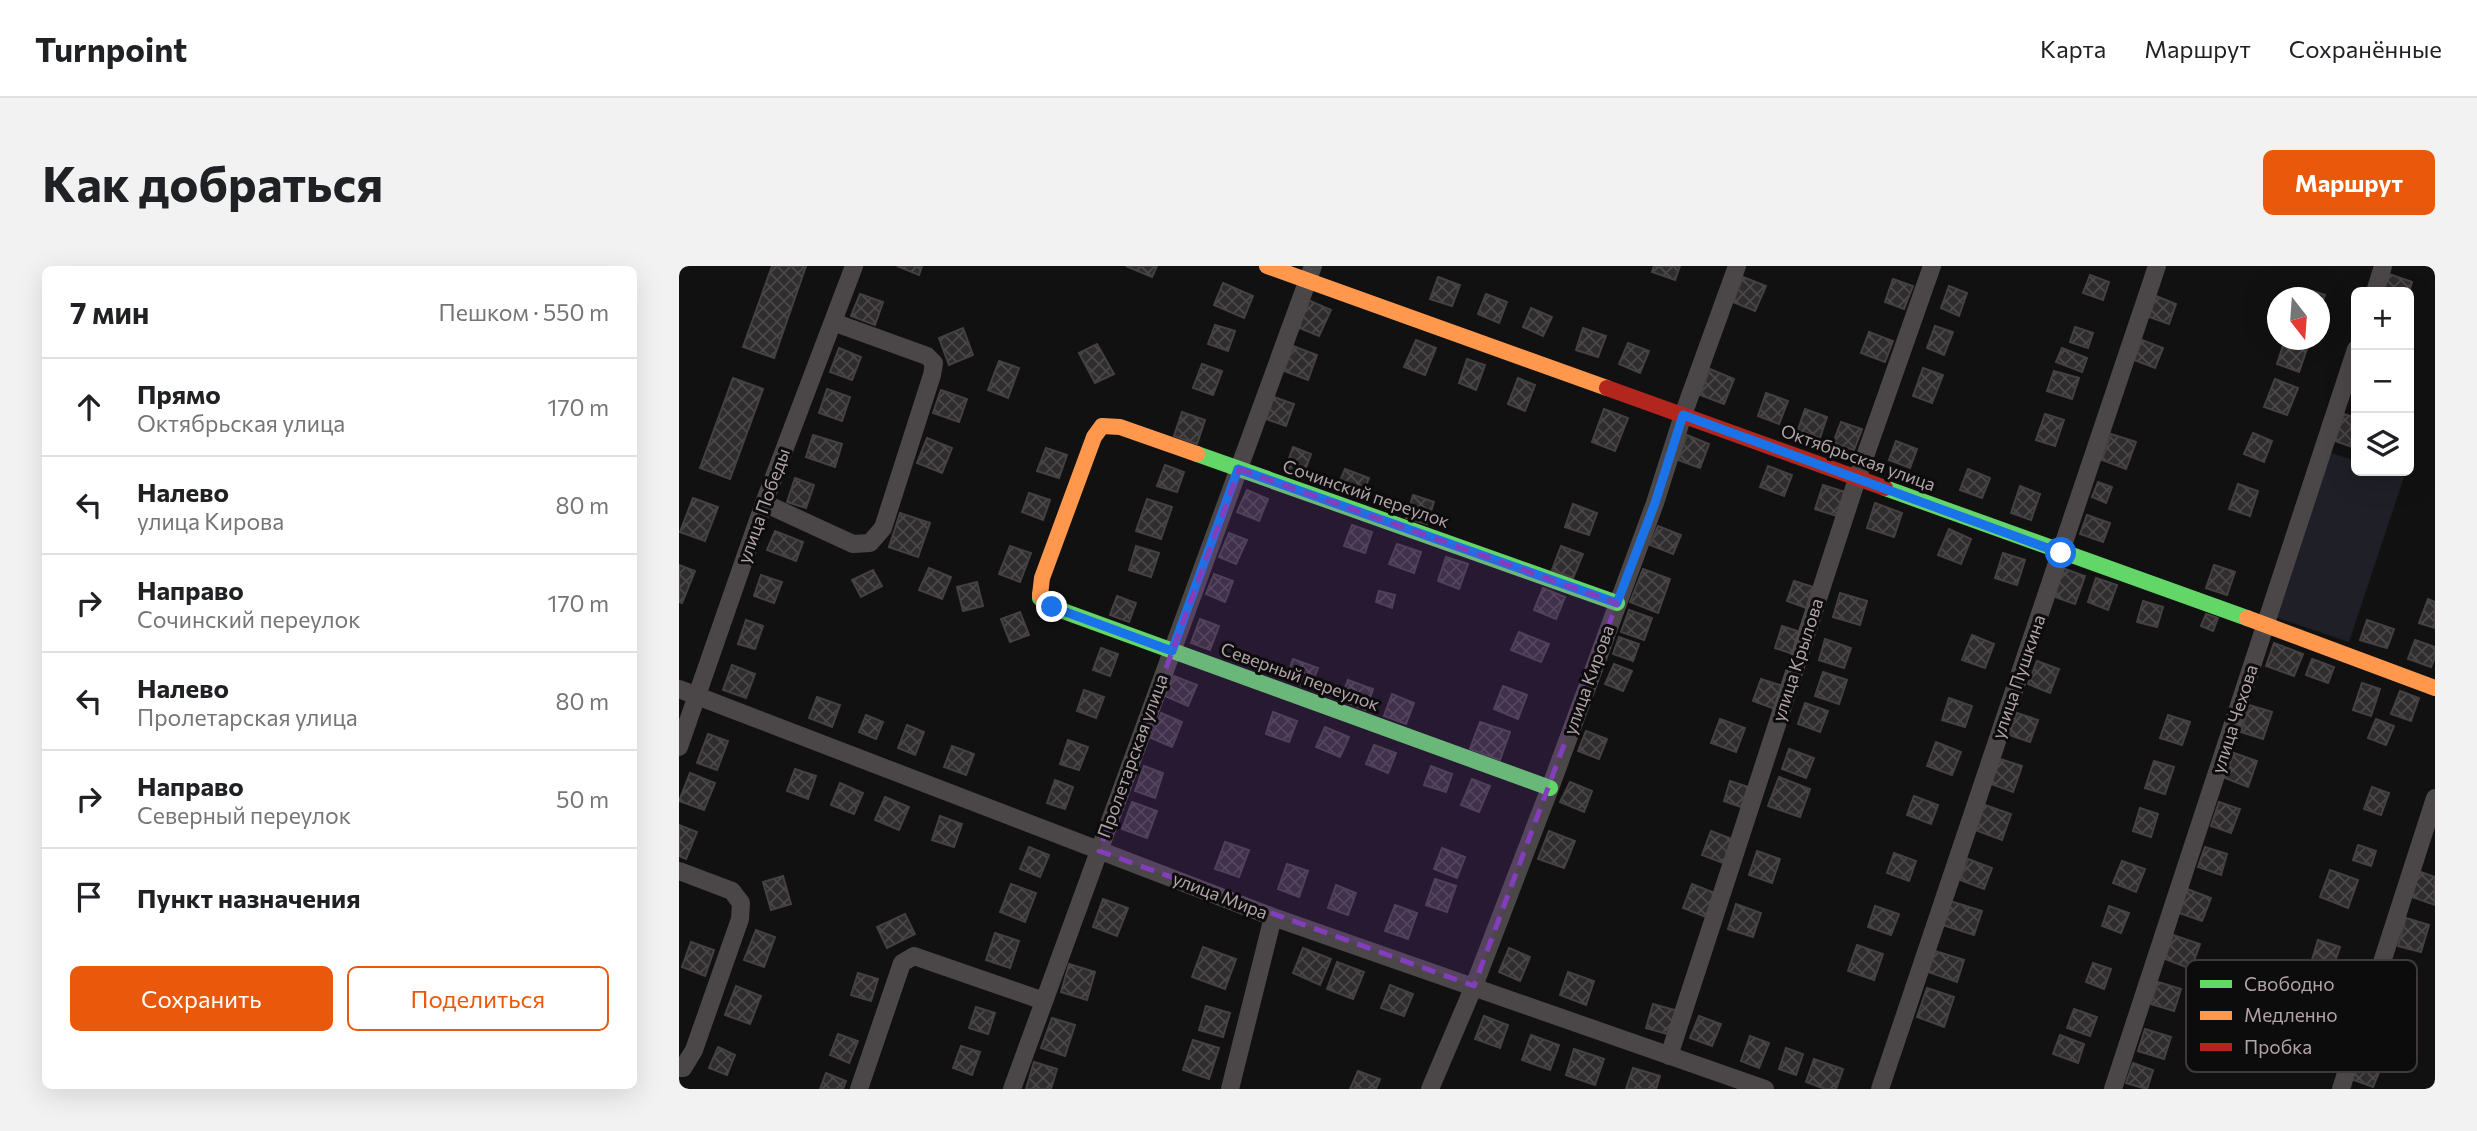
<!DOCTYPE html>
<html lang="ru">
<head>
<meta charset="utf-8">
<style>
  :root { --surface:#fff; --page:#f2f2f2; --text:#202124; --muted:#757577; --line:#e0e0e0; --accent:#ea580c }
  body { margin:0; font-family:Commissioner,sans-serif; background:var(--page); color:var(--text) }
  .controls { position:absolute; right:21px; top:21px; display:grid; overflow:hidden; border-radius:10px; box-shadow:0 7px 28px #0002 }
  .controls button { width:63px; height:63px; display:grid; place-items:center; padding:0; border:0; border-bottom:2px solid var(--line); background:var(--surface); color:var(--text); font:35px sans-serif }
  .compass { position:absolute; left:1588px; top:21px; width:63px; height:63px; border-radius:50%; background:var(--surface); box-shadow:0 7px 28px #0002; rotate:163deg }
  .stop { position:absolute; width:21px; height:21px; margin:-16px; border:5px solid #1a73e8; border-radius:50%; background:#fff }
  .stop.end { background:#1a73e8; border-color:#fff; box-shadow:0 2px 7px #0008 }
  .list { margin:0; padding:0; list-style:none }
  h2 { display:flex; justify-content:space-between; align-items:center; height:91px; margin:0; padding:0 28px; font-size:30px }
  h2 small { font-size:23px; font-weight:400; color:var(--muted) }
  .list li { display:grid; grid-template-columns:46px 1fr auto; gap:21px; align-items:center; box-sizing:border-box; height:98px; padding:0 28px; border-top:2px solid var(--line) }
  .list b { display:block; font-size:26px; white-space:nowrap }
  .list p { margin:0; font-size:23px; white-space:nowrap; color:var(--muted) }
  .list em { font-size:23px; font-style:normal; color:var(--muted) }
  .actions { display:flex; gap:14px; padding:21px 28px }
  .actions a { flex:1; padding:16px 0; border:2px solid var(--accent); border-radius:10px; text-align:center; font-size:24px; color:var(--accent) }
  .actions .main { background:var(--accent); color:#fff }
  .icon { flex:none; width:38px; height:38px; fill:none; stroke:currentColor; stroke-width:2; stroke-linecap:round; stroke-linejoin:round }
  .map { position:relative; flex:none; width:1756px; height:823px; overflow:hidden; border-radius:10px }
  header { display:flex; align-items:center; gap:42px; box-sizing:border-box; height:98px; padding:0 35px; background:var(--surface); border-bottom:2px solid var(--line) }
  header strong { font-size:33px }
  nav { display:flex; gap:38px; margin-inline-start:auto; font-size:24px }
  .intro { display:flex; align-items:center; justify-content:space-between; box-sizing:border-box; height:168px; padding:0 42px }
  h1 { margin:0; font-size:49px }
  .button { padding:18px 32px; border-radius:10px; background:var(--accent); color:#fff; font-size:24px; font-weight:700 }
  main { display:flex; gap:42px; padding:0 42px }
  aside { flex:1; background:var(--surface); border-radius:10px; box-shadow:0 7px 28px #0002 }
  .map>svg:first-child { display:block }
  .pitch { fill:#1f2027 }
  .building { fill:url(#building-cross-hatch); stroke:#454142; stroke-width:2 }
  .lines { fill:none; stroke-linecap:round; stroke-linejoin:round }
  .street { stroke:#4b4748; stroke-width:18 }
  .fast { stroke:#63d668; stroke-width:16 }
  .slow { stroke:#ff974d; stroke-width:16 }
  .jam { stroke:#b3261e; stroke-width:16 }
  .route { stroke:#1a73e8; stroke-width:9 }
  .marked { fill:#833ebc; fill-opacity:0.2; stroke:#833ebc; stroke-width:5; stroke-dasharray:14 9; stroke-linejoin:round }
  .labels { text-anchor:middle; stroke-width:6; stroke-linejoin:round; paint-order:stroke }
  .street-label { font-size:18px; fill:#b2a3aa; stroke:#0d0c0c }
  .key { fill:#0d0c0c; stroke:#3f393b; stroke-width:2 }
  .key-label { font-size:19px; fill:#b2a3aa }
</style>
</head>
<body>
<header>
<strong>Turnpoint</strong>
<nav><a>Карта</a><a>Маршрут</a><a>Сохранённые</a></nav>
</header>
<div class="intro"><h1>Как добраться</h1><a class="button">Маршрут</a></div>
<main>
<aside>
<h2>7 мин<small>Пешком · 550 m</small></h2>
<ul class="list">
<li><svg class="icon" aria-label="ahead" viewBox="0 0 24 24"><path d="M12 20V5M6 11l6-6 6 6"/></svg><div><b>Прямо</b><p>Октябрьская улица</p></div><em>170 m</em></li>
<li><svg class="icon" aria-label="left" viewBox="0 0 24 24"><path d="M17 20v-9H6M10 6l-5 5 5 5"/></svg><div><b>Налево</b><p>улица Кирова</p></div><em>80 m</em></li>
<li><svg class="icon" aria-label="right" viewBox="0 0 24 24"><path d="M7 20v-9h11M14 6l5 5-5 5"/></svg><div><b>Направо</b><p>Сочинский переулок</p></div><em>170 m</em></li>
<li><svg class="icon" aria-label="left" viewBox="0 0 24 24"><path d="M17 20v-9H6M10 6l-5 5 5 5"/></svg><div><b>Налево</b><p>Пролетарская улица</p></div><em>80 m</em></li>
<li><svg class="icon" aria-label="right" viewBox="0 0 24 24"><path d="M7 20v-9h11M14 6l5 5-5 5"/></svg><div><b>Направо</b><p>Северный переулок</p></div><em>50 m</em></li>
<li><svg class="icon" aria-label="arrive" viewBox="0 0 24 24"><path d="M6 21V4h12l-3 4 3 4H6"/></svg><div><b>Пункт назначения</b></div></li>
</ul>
<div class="actions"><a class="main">Сохранить</a><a>Поделиться</a></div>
</aside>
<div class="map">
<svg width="1756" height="823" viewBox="0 0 1756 823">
  <defs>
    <pattern id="building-cross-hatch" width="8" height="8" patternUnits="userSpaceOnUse" patternTransform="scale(1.75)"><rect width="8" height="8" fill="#302d2e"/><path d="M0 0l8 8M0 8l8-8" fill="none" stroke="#4c484a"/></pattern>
  </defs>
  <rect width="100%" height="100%" fill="#121111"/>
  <!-- pitch -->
  <path class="pitch" d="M1646,185L1677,195V205H1706L1725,211L1670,376L1590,349Z"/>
  <!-- building -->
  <path class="building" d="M93,0H127L95,92L64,81Z
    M218,0H243L240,9Z
    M447,0H478L473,11Z
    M975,0H1001L996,14L973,6Z
    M1710,8L1733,16L1730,26H1704Z
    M1411,9L1430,16L1424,34L1404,27Z
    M759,11L781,19L773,40L751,33Z
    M1064,11L1087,20L1076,45L1054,36Z
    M1214,13L1234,20L1225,43L1206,36Z
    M544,17L574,30L565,52L535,39Z
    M1270,20L1288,27L1280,50L1262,42Z
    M1624,22L1646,29L1640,45V32H1621Z
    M181,28L204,36L196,59L172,50Z
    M807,28L828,36L820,57L799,48Z
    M1477,30L1497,38L1490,58L1470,51Z
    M629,34L652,44L640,70L618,61Z
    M852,42L873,51L864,70L844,61Z
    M536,59L556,65L549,85L529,78Z
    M1256,60L1274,66L1265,89L1248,82Z
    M1396,61L1414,67L1409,82L1391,76Z
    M284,62L294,89L270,99L260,72Z
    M904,62L927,70L919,91L897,84Z
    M1190,66L1214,75L1206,96L1182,87Z
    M737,74L757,82L746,109L725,101Z
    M1463,74L1484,82L1476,102L1455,94Z
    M1606,74H1631L1620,106L1598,98Z
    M949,77L970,85L961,107L940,98Z
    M418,78L435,108L416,117L400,87Z
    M614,80L638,89L629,114L605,105Z
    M160,82L182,91L173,114L151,106Z
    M1383,82L1408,92L1403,106L1377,96Z
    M788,93L806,99L797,124L780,117Z
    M320,95L340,102L329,132L309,124Z
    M523,98L543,105L534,129L514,122Z
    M1244,102L1264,109L1253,137L1234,130Z
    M1031,103L1055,113L1045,138L1021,129Z
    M1375,105L1400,112L1393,133L1368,125Z
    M54,112L84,123L51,213L21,202Z
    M839,112L856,119L846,145L829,138Z
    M1596,113L1619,122L1608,149L1585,141Z
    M148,123L171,131L163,155L140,147Z
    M262,124L288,133L280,156L254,147Z
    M1087,127L1109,135L1100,158L1079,150Z
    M595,131L615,138L607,160L587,153Z
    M925,143L949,152L936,185L913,176Z
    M1126,143L1148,151L1141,172L1119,164Z
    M503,146L526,154L518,178L495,170Z
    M1366,148L1385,154L1376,180L1357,174Z
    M1665,148L1677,152L1676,182L1656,175Z
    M1162,156L1183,163L1175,184L1154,177Z
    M1574,167L1593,175L1585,196L1565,188Z
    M1432,168L1457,176L1447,203L1423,194Z
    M134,169L163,178L156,201L127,191Z
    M1008,169L1030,178L1021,202L999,194Z
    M248,172L273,182L263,207L238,197Z
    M1217,175L1238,183L1231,202L1210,194Z
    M614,181L632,188L623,213L605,206Z
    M367,182L388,189L380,212L358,205Z
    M486,199L505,206L498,226L478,220Z
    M1089,200L1113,209L1105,230L1081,221Z
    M666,203L690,212L682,232L658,222Z
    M1289,203L1311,212L1303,232L1281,224Z
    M116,212L135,219L127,242L108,236Z
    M1419,216L1433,221L1427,237L1413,231Z
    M1559,218L1579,225L1571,250L1550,243Z
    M1144,219L1166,226L1158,250L1136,243Z
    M1341,220L1361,228L1352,254L1332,247Z
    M568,224L589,233L580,255L558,246Z
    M350,227L371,234L364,254L343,246Z
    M734,229L755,236L748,258L727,252Z
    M14,232L39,241L26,275L1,266Z
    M468,233L493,241L482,273L457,265Z
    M1196,237L1223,247L1215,271L1188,262Z
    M894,238L918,247L910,269L886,261Z
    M221,247L251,257L239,291L210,281Z
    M1408,249L1431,257L1424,276L1401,268Z
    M673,259L693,266L686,287L665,280Z
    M979,260L1002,269L994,288L971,279Z
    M1270,263L1292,273L1282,298L1259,289Z
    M96,265L124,276L117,295L88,284Z
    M550,267L568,274L557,298L540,291Z
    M718,278L742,286L735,307L710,298Z
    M331,280L352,287L341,316L320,308Z
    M457,280L480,287L472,311L450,304Z
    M882,280L904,288L894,312L873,304Z
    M1324,287L1346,294L1338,319L1316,312Z
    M767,291L789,298L780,323L759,315Z
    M0,299L16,305L3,337L0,336Z
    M1535,299L1556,306L1548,329L1527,322Z
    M250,302L272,311L263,333L240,324Z
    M1383,302L1406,310L1396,338L1373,330Z
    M964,303L991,313L979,347L951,336Z
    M194,304L203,320L182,331L173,314Z
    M535,308L554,315L546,336L527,328Z
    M82,309L103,316L95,337L75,330Z
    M1417,312L1438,319L1429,344L1409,336Z
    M1115,315L1134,321L1127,342L1108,335Z
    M298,316L304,340L284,345L278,321Z
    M864,322L886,331L877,353L855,344Z
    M700,325L716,329L713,342L697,336Z
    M1161,327L1188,335L1181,359L1154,351Z
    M438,330L457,337L450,356L431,349Z
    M1749,333L1756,336V362L1740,357Z
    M1464,335L1484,341L1478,361L1458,356Z
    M950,344L973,352L965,374L942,366Z
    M341,346L350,369L331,376L322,353Z
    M1527,348L1539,352L1534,365L1522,360Z
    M521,353L540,360L531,384L512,377Z
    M67,354L84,360L76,383L59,378Z
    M1688,354L1715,363L1708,382L1681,374Z
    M1103,360L1121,366L1114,388L1096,382Z
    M840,366L870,378L862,396L832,384Z
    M1293,369L1315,378L1306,402L1283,394Z
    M940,371L960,378L954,395L934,388Z
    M1146,373L1172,382L1165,402L1140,394Z
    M1736,374L1756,381V391L1752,401L1729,393Z
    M1595,377L1624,388L1615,410L1587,400Z
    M422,382L439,388L431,410L414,404Z
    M614,393L639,402L631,422L607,413Z
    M1633,393L1655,401L1649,417L1627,409Z
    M1358,395L1380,403L1371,427L1349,418Z
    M935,398L953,405L944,425L926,418Z
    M53,399L76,408L67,432L44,424Z
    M1144,406L1168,414L1160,438L1136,430Z
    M495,410L518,419L509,440L486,430Z
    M1082,413L1104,420L1096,443L1074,435Z
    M669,414L694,423L687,444L661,434Z
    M1683,417L1701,423L1692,450L1674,444Z
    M824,420L848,429L839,453L815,443Z
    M405,424L425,431L417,452L398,445Z
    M1721,425L1740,432L1732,455L1712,448Z
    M713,428L735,437L727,458L705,450Z
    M138,431L161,439L153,461L130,452Z
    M1270,432L1293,440L1286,461L1263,454Z
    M1126,437L1149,445L1141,466L1119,458Z
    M1570,439L1593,446L1584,473L1562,466Z
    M594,446L618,455L610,476L587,468Z
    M482,447L503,456L493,481L472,472Z
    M1338,447L1359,454L1351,476L1330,469Z
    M187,449L204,456L197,473L180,466Z
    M1489,449L1511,456L1503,479L1481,472Z
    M1041,453L1066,462L1057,486L1032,477Z
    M1697,453L1715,460L1707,479L1689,472Z
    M801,456L831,466L821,494L791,483Z
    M228,459L245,466L236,489L219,482Z
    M646,461L670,471L661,491L637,481Z
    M907,465L928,473L920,493L899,485Z
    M29,468L49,475L38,504L18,497Z
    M389,474L409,481L400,504L381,498Z
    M1257,476L1282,486L1273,509L1248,500Z
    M695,479L717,487L709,507L687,498Z
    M273,480L295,488L287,509L265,501Z
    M1110,483L1135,492L1127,512L1103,503Z
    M1555,487L1578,495L1569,521L1546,512Z
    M1321,493L1343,500L1334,526L1312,518Z
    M1475,495L1495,501L1486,528L1466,522Z
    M465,500L484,507L476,532L456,525Z
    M752,500L773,508L767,526L745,519Z
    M116,503L137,510L129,533L108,525Z
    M11,507L36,517L25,544L0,535Z
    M1100,511L1131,523L1121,551L1089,540Z
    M793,513L811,520L800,546L782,539Z
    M376,514L394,521L386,543L368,537Z
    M1051,515L1069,521L1062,541L1045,535Z
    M891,516L913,525L905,546L881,536Z
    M161,517L184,527L175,548L152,539Z
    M1693,521L1710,527L1702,549L1685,543Z
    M1235,530L1259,539L1252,558L1228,549Z
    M206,531L230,541L220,564L196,554Z
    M453,536L478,545L468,572L443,563Z
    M1540,536L1561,543L1552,567L1532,560Z
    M1306,539L1332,548L1323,574L1296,564Z
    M1461,542L1479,548L1472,571L1454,565Z
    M261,550L283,558L275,581L253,574Z
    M0,559L18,566L7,593L0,590Z
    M870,565L896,575L885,602L859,593Z
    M1032,565L1053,573L1044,597L1023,589Z
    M546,576L570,584L560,611L536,603Z
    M1679,579L1697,585L1692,600L1674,594Z
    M350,581L370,589L361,611L341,603Z
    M1526,581L1548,588L1542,609L1519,601Z
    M763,582L786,591L778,612L755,603Z
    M1078,585L1101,593L1093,617L1070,609Z
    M1215,587L1237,595L1230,615L1208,607Z
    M1289,593L1313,602L1305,623L1281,614Z
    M1443,595L1466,603L1457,626L1434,617Z
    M608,598L629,605L620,631L599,623Z
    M1651,604L1679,614L1669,642L1641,631Z
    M1739,605L1756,611V639L1730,630Z
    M104,610L112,638L92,644L84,616Z
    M756,613L777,620L768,646L747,639Z
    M332,618L357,627L346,656L321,646Z
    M1013,618L1036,627L1027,651L1004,642Z
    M657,619L677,627L669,649L649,642Z
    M1508,623L1532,632L1523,655L1500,647Z
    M424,633L449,642L438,670L414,661Z
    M1271,635L1303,645L1295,669L1264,659Z
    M1057,638L1082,647L1074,671L1049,663Z
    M716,639L738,647L729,673L706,665Z
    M1196,640L1220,648L1212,669L1189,661Z
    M1430,640L1450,647L1442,667L1423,660Z
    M226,648L236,668L208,682L198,661Z
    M1727,652L1750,659L1742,686L1719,680Z
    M77,664L96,671L85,701L65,694Z
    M316,667L340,675L331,702L307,694Z
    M1494,669L1521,678L1512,703L1486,693Z
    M1639,674L1661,681L1653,704L1632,697Z
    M12,676L35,684L26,710L3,701Z
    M1178,679L1204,688L1195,714L1169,705Z
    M524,681L557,693L546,723L513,711Z
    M624,682L652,693L641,719L614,707Z
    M830,682L851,691L841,715L820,706Z
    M1256,685L1285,694L1278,716L1249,706Z
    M658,696L685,706L674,733L648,723Z
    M1414,697L1432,703L1425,723L1407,716Z
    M390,698L416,706L408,734L382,726Z
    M889,706L915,715L907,739L881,729Z
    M179,707L199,713L192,735L172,729Z
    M1479,716L1502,723L1495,745L1472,738Z
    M711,719L734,728L725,750L702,742Z
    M57,720L82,730L71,758L46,749Z
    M1248,722L1275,731L1265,761L1238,751Z
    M974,738L999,745L992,769L967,762Z
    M527,740L551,747L544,771L520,764Z
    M297,741L316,747L309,768L290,762Z
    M1395,743L1418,751L1411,770L1388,762Z
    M805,750L829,759L821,782L796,773Z
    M1020,750L1042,758L1033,780L1011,772Z
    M373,752L396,759L386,790L362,782Z
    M1466,763L1492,771L1485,793L1459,785Z
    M159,768L179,775L170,797L151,789Z
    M852,769L880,779L871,804L843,794Z
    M1381,769L1405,778L1399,797L1374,788Z
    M1071,770L1090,777L1080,802L1062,795Z
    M514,774L540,782L530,813L504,804Z
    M282,780L301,786L293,809L274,802Z
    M39,781L56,789L48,809L30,802Z
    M1107,782L1124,788L1117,809L1100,803Z
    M895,783L925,793L916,819L887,809Z
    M1135,793L1164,803L1157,823H1146L1127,816Z
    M1679,795L1701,804L1694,821L1672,813Z
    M355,796L378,803L372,823H347Z
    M1454,797L1474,804L1468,823L1447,817Z
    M954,802L981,810L977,823H947Z
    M679,805L701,813L697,823H671Z
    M147,807L167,815L164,823H141Z"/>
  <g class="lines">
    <!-- street -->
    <path class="street" d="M1696,26L1704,0
      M85,237L174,278L191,277L204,262L253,109L255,97L248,90L154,56
      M0,423L594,651L1086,823
      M0,481L85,237L175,0
      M0,605L53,625L62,637L61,653L15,784L4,802H0
      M990,790L1178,213L1253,0
      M180,823L223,697L235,690L365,735
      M333,823L634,0
      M551,823L594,651
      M751,823L795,720L871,522L976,237L1004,149L1058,0
      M1201,823L1478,0
      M1434,823L1677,83
      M1662,823L1756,532"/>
    <!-- fast -->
    <path class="fast" d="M518,188L938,337
      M1206,222L1568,352
      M361,329V332L373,341L871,522"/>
    <!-- slow -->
    <path class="slow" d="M588,0L928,122
      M361,329L363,312L415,171L423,160L441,161L518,188
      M1568,352L1756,422"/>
    <!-- jam -->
    <path class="jam" d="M928,122L1206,222"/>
  </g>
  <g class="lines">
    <!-- route -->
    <path class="route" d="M373,341L493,385L559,203L938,337L976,237L1004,149L1382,287"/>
  </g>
  <!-- marked area -->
  <path class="marked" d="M560,203L938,337L795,720L420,585Z"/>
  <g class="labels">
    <!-- street labels -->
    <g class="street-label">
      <text transform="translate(1179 192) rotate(20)" y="6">Октябрьская улица</text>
      <text transform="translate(687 228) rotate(19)" y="6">Сочинский переулок</text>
      <text transform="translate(85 240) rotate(-70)" y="6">улица Победы</text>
      <text transform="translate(1119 394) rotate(-72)" y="6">улица Крылова</text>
      <text transform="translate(621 411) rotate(20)" y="6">Северный переулок</text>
      <text transform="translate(1340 411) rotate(-71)" y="6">улица Пушкина</text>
      <text transform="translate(910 414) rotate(-70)" y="6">улица Кирова</text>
      <text transform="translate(1556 453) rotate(-72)" y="6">улица Чехова</text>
      <text transform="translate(454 490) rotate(-70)" y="6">Пролетарская улица</text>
      <text transform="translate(541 630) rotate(21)" y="6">улица Мира</text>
    </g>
  </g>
  <!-- legend -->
  <rect x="1507" y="694" width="231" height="112" rx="10" class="key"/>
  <rect x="1521" y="714" width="32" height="8" fill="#63d668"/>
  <rect x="1521" y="745" width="32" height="9" fill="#ff974d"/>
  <rect x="1521" y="777" width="32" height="8" fill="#b3261e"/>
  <g class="key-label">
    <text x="1565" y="725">Свободно</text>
    <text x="1565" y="756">Медленно</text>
    <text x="1565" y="788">Пробка</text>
  </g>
</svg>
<div class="controls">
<button>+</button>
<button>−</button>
<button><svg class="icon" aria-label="layers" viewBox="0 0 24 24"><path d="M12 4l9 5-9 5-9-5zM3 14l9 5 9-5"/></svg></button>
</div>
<svg class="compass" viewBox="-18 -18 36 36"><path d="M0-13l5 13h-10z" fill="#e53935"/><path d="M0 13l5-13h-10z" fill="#757577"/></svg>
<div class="stop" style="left:1382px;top:287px"></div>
<div class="stop end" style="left:373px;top:341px"></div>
</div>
</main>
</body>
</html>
